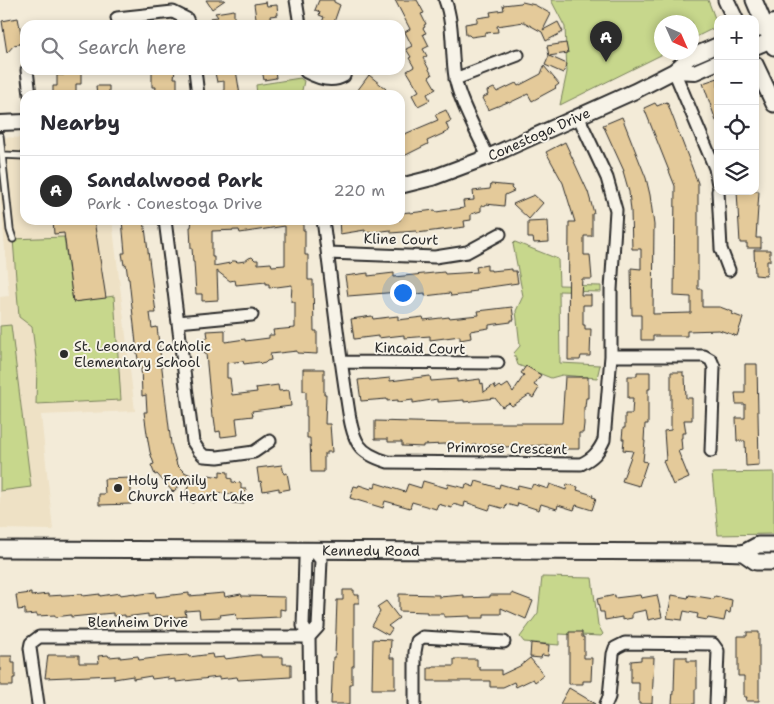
<!DOCTYPE html>
<html lang="en">
<head>
<meta charset="utf-8">
<style>
  :root { --surface:#fff; --page:#f2f2f3; --text:#2b2b33; --muted:#7c7c81; --line:#e1e1e2; --accent:#2b2b2b }
  body { margin:0; font-family:"Shantell Sans",sans-serif; background:var(--page); color:var(--text) }
  .controls { position:absolute; right:15px; top:15px; display:grid; overflow:hidden; border-radius:10px; box-shadow:0 2px 8px #0003 }
  .controls button { width:45px; height:45px; display:grid; place-items:center; padding:0; border:0; border-bottom:1px solid var(--line); background:var(--surface); color:var(--text); font:25px sans-serif }
  .compass { position:absolute; left:654px; top:15px; width:45px; height:45px; border-radius:50%; background:var(--surface); box-shadow:0 2px 8px #0003; rotate:135deg }
  .you { position:absolute; left:402px; top:292px; width:18px; height:18px; margin:-12px; border:4px solid #fff; border-radius:50%; background:#1a73e8; box-shadow:0 0 0 8px #1a73e833 }
  .badge { display:grid; place-items:center; width:32px; height:32px; border-radius:50%; background:var(--accent); color:#fff; font-size:16px; font-weight:700 }
  .pin { position:absolute; translate:-50% -41px; filter:drop-shadow(0 1px 2px #0008) }
  .pin::after { content:''; position:absolute; top:26px; width:18px; height:15px; background:inherit; clip-path:polygon(0 0,100% 0,50% 100%) }
  .list { margin:0; padding:0; list-style:none }
  h2 { display:flex; justify-content:space-between; align-items:center; height:65px; margin:0; padding:0 20px; font-size:21px }
  h2 small { font-size:16px; font-weight:400; color:var(--muted) }
  .list li { display:grid; grid-template-columns:32px 1fr auto; gap:15px; align-items:center; box-sizing:border-box; height:70px; padding:0 20px; border-top:1px solid var(--line) }
  .list b { display:block; font-size:19px; white-space:nowrap }
  .list p { margin:0; font-size:16px; white-space:nowrap; color:var(--muted) }
  .list em { font-size:16px; font-style:normal; color:var(--muted) }
  .icon { flex:none; width:28px; height:28px; fill:none; stroke:currentColor; stroke-width:2; stroke-linecap:round; stroke-linejoin:round }
  .map { position:relative; flex:none; width:774px; height:704px; overflow:hidden }
  .search { position:absolute; background:var(--surface); box-shadow:0 2px 8px #0003; left:20px; top:20px; width:385px; height:55px; display:flex; align-items:center; gap:12px; box-sizing:border-box; padding:0 18px; border-radius:15px; color:var(--muted); font-size:19px }
  .panel { position:absolute; background:var(--surface); box-shadow:0 2px 8px #0003; left:20px; top:90px; width:385px; height:135px; border-radius:15px }
  .map>svg:first-child { display:block }
  .built { fill:#eee1c5 }
  .green { fill:#c7d78c; stroke:#79815c }
  .building { fill:#e4ca9a; stroke:#2b2b2b; fill-rule:evenodd }
  .lines { fill:none; stroke-linecap:round; stroke-linejoin:round }
  .service-casing { stroke:#2b2b2b; stroke-width:9 }
  .minor-casing { stroke:#2b2b2b; stroke-width:15 }
  .tertiary-casing { stroke:#2b2b2b; stroke-width:18 }
  .secondary-casing { stroke:#2b2b2b; stroke-width:19 }
  .service { stroke:#f7f3e8; stroke-width:5.5 }
  .minor { stroke:#f7f3e8; stroke-width:11 }
  .tertiary { stroke:#f7f3e8; stroke-width:14 }
  .secondary { stroke:#f7f3e8; stroke-width:15 }
  .poi-dot { fill:#2b2b2b; stroke:#f7f3e8; stroke-width:2 }
  .labels { text-anchor:middle; stroke-width:4; stroke-linejoin:round; paint-order:stroke }
  .street-label { font-size:14px; fill:#2b2b2b; stroke:#f7f3e8 }
  .poi-label { font-size:14px; fill:#2b2b2b; stroke:#f7f3e8; text-anchor:start }
</style>
</head>
<body>
<div class="map">
<svg width="774" height="704" viewBox="0 0 774 704">
  <rect width="100%" height="100%" fill="#f3ebd8"/>
  <filter id="ink" filterUnits="userSpaceOnUse"><feTurbulence type="fractalNoise" baseFrequency=".02" numOctaves="2"/><feDisplacementMap in="SourceGraphic" scale="10" xChannelSelector="R" yChannelSelector="G"/><feConvolveMatrix kernelMatrix="1 2 1 2 8 2 1 2 1" color-interpolation-filters="sRGB"/></filter>
  <g filter="url(#ink)">
    <!-- built -->
    <path class="built" d="M0,137L25,138V220H112L135,411L41,415L53,530L0,529V297L9,296L0,191Z"/>
    <!-- green -->
    <path class="green" d="M551,0H708L718,26L692,39V22H662V52L665,53L560,105L567,72L565,27Z
      M300,78L304,81L301,95H257L256,85Z
      M64,237L73,302L114,296L121,400L36,404L37,365L32,327L19,317L13,239Z
      M515,242L558,259L559,285L601,286V292L559,291L560,363L600,365L597,378L562,375L551,378L518,365L514,353L520,346L516,311L523,296L513,244Z
      M11,325L31,487L0,491V326Z
      M774,472V534L718,535L712,473Z
      M542,577L592,578L598,625L603,634L601,636L559,634V645L524,642L520,637L538,613Z"/>
    <!-- building -->
    <path class="building" d="M206,0H225L212,9Z
      M319,0H334V2L340,5L333,25H321L324,17L319,15L320,12L315,10Z
      M395,0H417L424,13L421,14L426,24L424,25L425,27L423,28L426,33L423,34L429,46L423,49L427,56L423,58L432,75L429,77L436,89L427,94L430,100L418,106L412,95L419,91L407,71L414,67L409,58L411,57L406,49L412,46L405,32L410,29Z
      M266,2L267,6L277,5L278,15L270,16L271,24L257,25L254,4Z
      M522,2L535,5L551,14L543,30L558,22L563,32L546,41L542,32L524,22L497,26L498,32L485,33V35L471,37L469,35H466L465,24L477,22V18L491,16L490,12L504,10L503,5L521,3Z
      M234,10V25H211L210,18L218,17L215,13Z
      M18,18L23,43L14,45L7,53L2,21Z
      M566,43L568,53L549,56L567,64L563,73L545,65L549,56L547,46Z
      M544,66L559,84L555,87L556,88L532,101L528,94L509,103L508,102L488,110L482,98L488,95L487,91L494,88L497,92L516,83L518,86L541,74Z
      M64,70H81V84H76V95L53,94V86H57V75H64Z
      M152,70H175L174,78H177V95H155L156,87H152Z
      M223,70H236L240,95H227L224,93V81L217,82L215,73L224,72Z
      M262,70H275L276,78L264,80Z
      M369,75L386,89L381,95H354Z
      M718,78V121H716L703,83Z
      M96,86H109V95H97Z
      M667,102L698,183V289H702V307H720L733,312L732,314L743,318L737,336L719,330L687,331V336H653V340H641V315H632L631,268L641,269V249H632L631,211L629,192L623,171H624L603,125L622,117L646,178L650,195L654,225L653,314L691,313V297L674,296L675,186L644,108L655,103L657,106Z
      M446,110L451,121L446,123L449,131L427,141L428,144L400,158V136L438,120L435,115Z
      M565,142L588,192L594,213L592,214V236H584V255H590L592,279H582L581,295H591V305H583V325H585V329H591L590,356H581L580,360H568L569,222H575L563,183L546,152Z
      M491,184L512,186L511,188L514,191L505,195L504,206L486,204V205L481,206V211L471,214V220L464,221L465,227L417,233L416,231L391,233V230L365,233V230L340,234L339,220H400V213L410,212V213L435,210L436,212L464,208L463,201L474,200L473,191L490,189Z
      M737,191H759L756,238H761V248H747V243H740Z
      M534,195L543,203L529,219L513,204Z
      M53,220H94L106,298L73,302L64,233L54,234Z
      M122,220H144L156,313H150L152,328L157,327L171,444L177,465L184,472L191,475L173,492L157,474L155,475L151,465L154,464L150,452L148,441L144,412H147L146,395L142,396L141,365H139L137,353L129,279H128L126,264L124,265L122,253H125Z
      M192,220H303V230H305V255H308V280H313L314,331H317V354L297,353V351L270,354L271,360L267,361L265,363L261,364L259,362L244,364L243,361L227,363V378H230L232,395L257,392L256,388L278,385L279,391L289,390L291,406L252,411L253,416L236,418L238,435L221,437L220,431L216,432L214,417H212L206,354H204V338H208L207,331L225,330V342L245,339V341L269,338V335H274L273,330L295,328V302H291L292,285L269,288V284H266V282L236,285L235,280L230,281L217,271L218,300L202,301V294H196L194,262H193L192,248H191L190,227H191ZM285,226V265L272,266L271,263L258,264V260H255L252,257L249,258L245,261L238,262L235,261H232L230,263L214,266V257H212V231L239,230L240,233Z
      M548,221L549,242L534,243L533,238H528V222Z
      M754,250H770V261H767V273H766V276L755,275Z
      M487,265V270H491V271L512,269V271H516L518,283L476,289L477,291L469,292V294L451,296L450,293L425,296V293L399,296V292L348,296L345,276L368,273V276L394,273V277L444,272L445,274L462,273L477,272L476,267Z
      M512,307L514,320H511V322L489,325V328L470,331L471,338L460,340V336L430,340V336L404,338V335L378,338V336L354,339L351,319L372,316L373,319L398,316V320L423,317L424,320L449,317V318L479,315L478,311Z
      M745,364H757L759,465L746,466L745,441H737L736,418H745V404H736L735,393H745Z
      M526,366L541,375L534,385L539,388L533,398L529,395L512,406L509,403L502,407L495,398L464,402V400L438,402V399L413,403V400L398,402V400L387,401V399L361,401L358,380L369,379V380L390,378V381L430,376L431,381L457,379V382L480,379L481,384L483,383L484,392L494,385L496,389L500,386L502,388L508,384L513,392L524,375L521,373Z
      M303,369H324V394H326L325,424H330L332,452H327V454H324V472H311L310,438H307V416H306V391H303Z
      M637,372H650V389H648V424H645L644,441H645L643,461L647,462L639,486L622,481L633,451L623,450L624,439H622L623,428H625V414H632L633,398H628V376H637Z
      M671,372H683V376H685L686,398H692V420H684L686,433H682V438H681L682,450L678,451L689,478L673,485L663,461L666,460L664,431L671,430Z
      M565,377H588V398H586L585,407H584V424L583,433H579V449H561V446L545,445L504,447V445H473V447H453V444H444L423,445V447L402,446V442H388V439H375V421L449,423H562Z
      M282,465L284,474L287,473L290,489L279,491V488L263,491L261,481L259,482L257,468Z
      M220,471L228,472V478L232,479V482L241,483V489H246L244,504L232,503L233,494L216,493L213,501L196,499L194,503L185,499L186,497L184,496L193,476L208,483L209,475L220,477Z
      M131,478V504L99,505V494H105L104,479Z
      M423,481L447,488L448,484L465,488L466,484L474,487L476,481L499,488L500,484L517,489L518,485L531,488L533,484L548,489L550,484L566,490L567,484L578,487L577,490L593,495L592,497L596,498L592,510L576,505L574,510L558,505L557,509L541,504L539,510L518,503L517,507L506,504L505,509L491,505L489,510L465,502L464,507L453,504L452,508L438,504L436,509L412,502L410,508L385,501L383,508L350,498L354,486L358,487L359,485L371,489L372,487L375,488L376,483L405,492L408,484L421,488Z
      M343,590H354V595H359V603H354V666H352V684H350V704H331L333,657H335L337,600H343Z
      M155,592L156,597L189,593V596L224,593L225,597L241,594L242,596L285,597V610L280,609V617L237,619L236,613L220,615L221,617L200,618L199,610L185,611L186,616L169,618L168,616L161,617V615L148,617V614L125,617V615L113,616V613L71,617V615L55,617V615L37,616V614L25,615V609L18,610L16,595L31,593V596L48,594V596L82,594L83,596L100,594V596L120,593V595L135,593V595Z
      M512,593L533,601L526,619L501,608V614H484V618H470V616L444,617V614H427V612L399,611V594L439,595V597L464,595V598L490,597V595H512Z
      M615,595V598L640,595L641,598L657,595L662,617L648,620L646,610L632,613V618L622,620V617L605,620L604,612H600L597,599Z
      M672,595L688,598L689,595L714,599L715,596L732,600L730,613L726,612L724,621L708,618L707,620L697,618L698,614L684,611L682,620L667,618Z
      M386,601L399,618L388,626L392,629L388,635L372,626L380,612L377,607Z
      M569,632H582V637H584V658H592L591,681H583V684H569Z
      M747,632H759V701H746L747,697H744V676H738V636H747Z
      M373,639L391,640L390,658H395V689H372Z
      M531,643L549,645L548,656L542,655L541,658L530,657Z
      M212,654L213,658L225,657V659L256,655H261V657H283V664H291V677L238,680L237,677L219,679V677L176,682V679L168,680V677L152,679L151,676L133,679V676L114,679V675L45,678L48,655H79V663H99L98,656L108,655L109,657L120,656V658L138,656L139,660L162,657L188,655L189,657Z
      M0,656H12V663H15V678H13V686H0Z
      M641,657H654L652,704H639V683H631V661L641,660Z
      M675,657H687V661H697V689H695V704H672L673,691H674Z
      M530,658L544,675L535,682L533,679L516,687L514,682L503,687H490V681H428V668H433V666H454V659H477V667H480V670H501V675L520,666Z
      M569,688L596,704H560Z"/>
    <g class="lines">
      <defs>
        <path id="service" d="M0,136L2,155L25,156
          M2,155L10,230L13,239"/>
        <path id="minor" d="M296,0L300,25
          M445,0C454,24 451,52 455,77C459,101 478,134 488,157
          M117,18L173,12L187,19L189,25
          M27,70L30,95
          M195,70L198,95
          M305,70L306,72C317,78 332,83 344,76L346,70
          M674,71L715,168L718,185
          M455,79L518,55
          M718,191L721,249L729,270
          M165,220L193,442L199,451L204,456L218,457L254,452L270,441
          M323,220C331,278 337,336 346,394C349,410 350,431 359,445C365,454 378,459 388,462L581,464C593,458 598,453 604,440L611,356V290L616,210L607,178L578,116
          M328,253L435,257L467,252L500,234
          M178,322L252,315
          M611,356H704L711,360L714,367L711,451
          M341,362L498,363
          M309,637L318,627L321,560L312,549L305,559L303,626L309,637L310,704
          M38,704L30,648L31,643L39,637H309
          M415,704V652L417,641L423,637L504,642
          M606,704L609,697L613,654L615,648L625,643L713,644L718,651L716,704"/>
        <path id="tertiary" d="M755,30L774,22
          M755,47L774,39
          M674,71L695,72L718,62
          M0,123L25,122
          M400,186L432,178L488,157L635,91L674,71L690,57L718,45"/>
        <g id="secondary">
          <path d="M726,0L735,19"/>
          <path d="M754,0L774,47"/>
          <path d="M755,64L774,104"/>
          <path id="s1" d="M0,549L715,552L743,553L756,562H774"/>
          <path d="M743,553L758,545H774"/>
        </g>
      </defs>
      <!-- service casing -->
      <use href="#service" class="service-casing"/>
      <!-- minor casing -->
      <use href="#minor" class="minor-casing"/>
      <!-- tertiary casing -->
      <use href="#tertiary" class="tertiary-casing"/>
      <!-- secondary casing -->
      <use href="#secondary" class="secondary-casing"/>
      <!-- service -->
      <use href="#service" class="service"/>
      <!-- minor -->
      <use href="#minor" class="minor"/>
      <!-- tertiary -->
      <use href="#tertiary" class="tertiary"/>
      <!-- secondary -->
      <use href="#secondary" class="secondary"/>
    </g>
  </g>
  <!-- markers -->
  <g class="poi-dot">
    <circle cx="64" cy="354" r="5"/>
    <circle cx="118" cy="488" r="5"/>
  </g>
  <g class="labels">
    <!-- street labels -->
    <g class="street-label">
      <text transform="translate(539 134) rotate(-24)" y="5">Conestoga Drive</text>
      <text transform="translate(401 239) rotate(1)" y="5">Kline Court</text>
      <text transform="translate(420 348) rotate(1)" y="5">Kincaid Court</text>
      <text transform="translate(507 448) rotate(1)" y="5">Primrose Crescent</text>
      <text dy="5" stroke="none"><textPath href="#s1" startOffset="371">Kennedy Road</textPath></text>
      <text x="138" y="627">Blenheim Drive</text>
    </g>
    <!-- poi labels -->
    <g class="poi-label">
      <text x="74" y="351">St. Leonard Catholic<tspan x="74" dy="16">Elementary School</tspan></text>
      <text x="128" y="485">Holy Family<tspan x="128" dy="16">Church Heart Lake</tspan></text>
    </g>
  </g>
</svg>
<div class="controls">
<button>+</button>
<button>−</button>
<button><svg class="icon" aria-label="locate" viewBox="0 0 24 24"><circle cx="12" cy="12" r="6"/><path d="M12 2v4M12 18v4M2 12h4M18 12h4"/></svg></button>
<button><svg class="icon" aria-label="layers" viewBox="0 0 24 24"><path d="M12 4l9 5-9 5-9-5zM3 14l9 5 9-5"/></svg></button>
</div>
<svg class="compass" viewBox="-18 -18 36 36"><path d="M0-13l5 13h-10z" fill="#e53935"/><path d="M0 13l5-13h-10z" fill="#7c7c81"/></svg>
<div class="you"></div>
<div class="pin badge" style="left:606px;top:62px">A</div>
<div class="search"><svg class="icon" aria-label="search" viewBox="0 0 24 24"><circle cx="10" cy="10" r="6"/><path d="M15 15l6 6"/></svg>Search here</div>
<section class="panel">
<h2>Nearby<small></small></h2>
<ul class="list">
<li><span class="badge">A</span><div><b>Sandalwood Park</b><p>Park · Conestoga Drive</p></div><em>220 m</em></li>
</ul>
</section>
</div>
</body>
</html>
